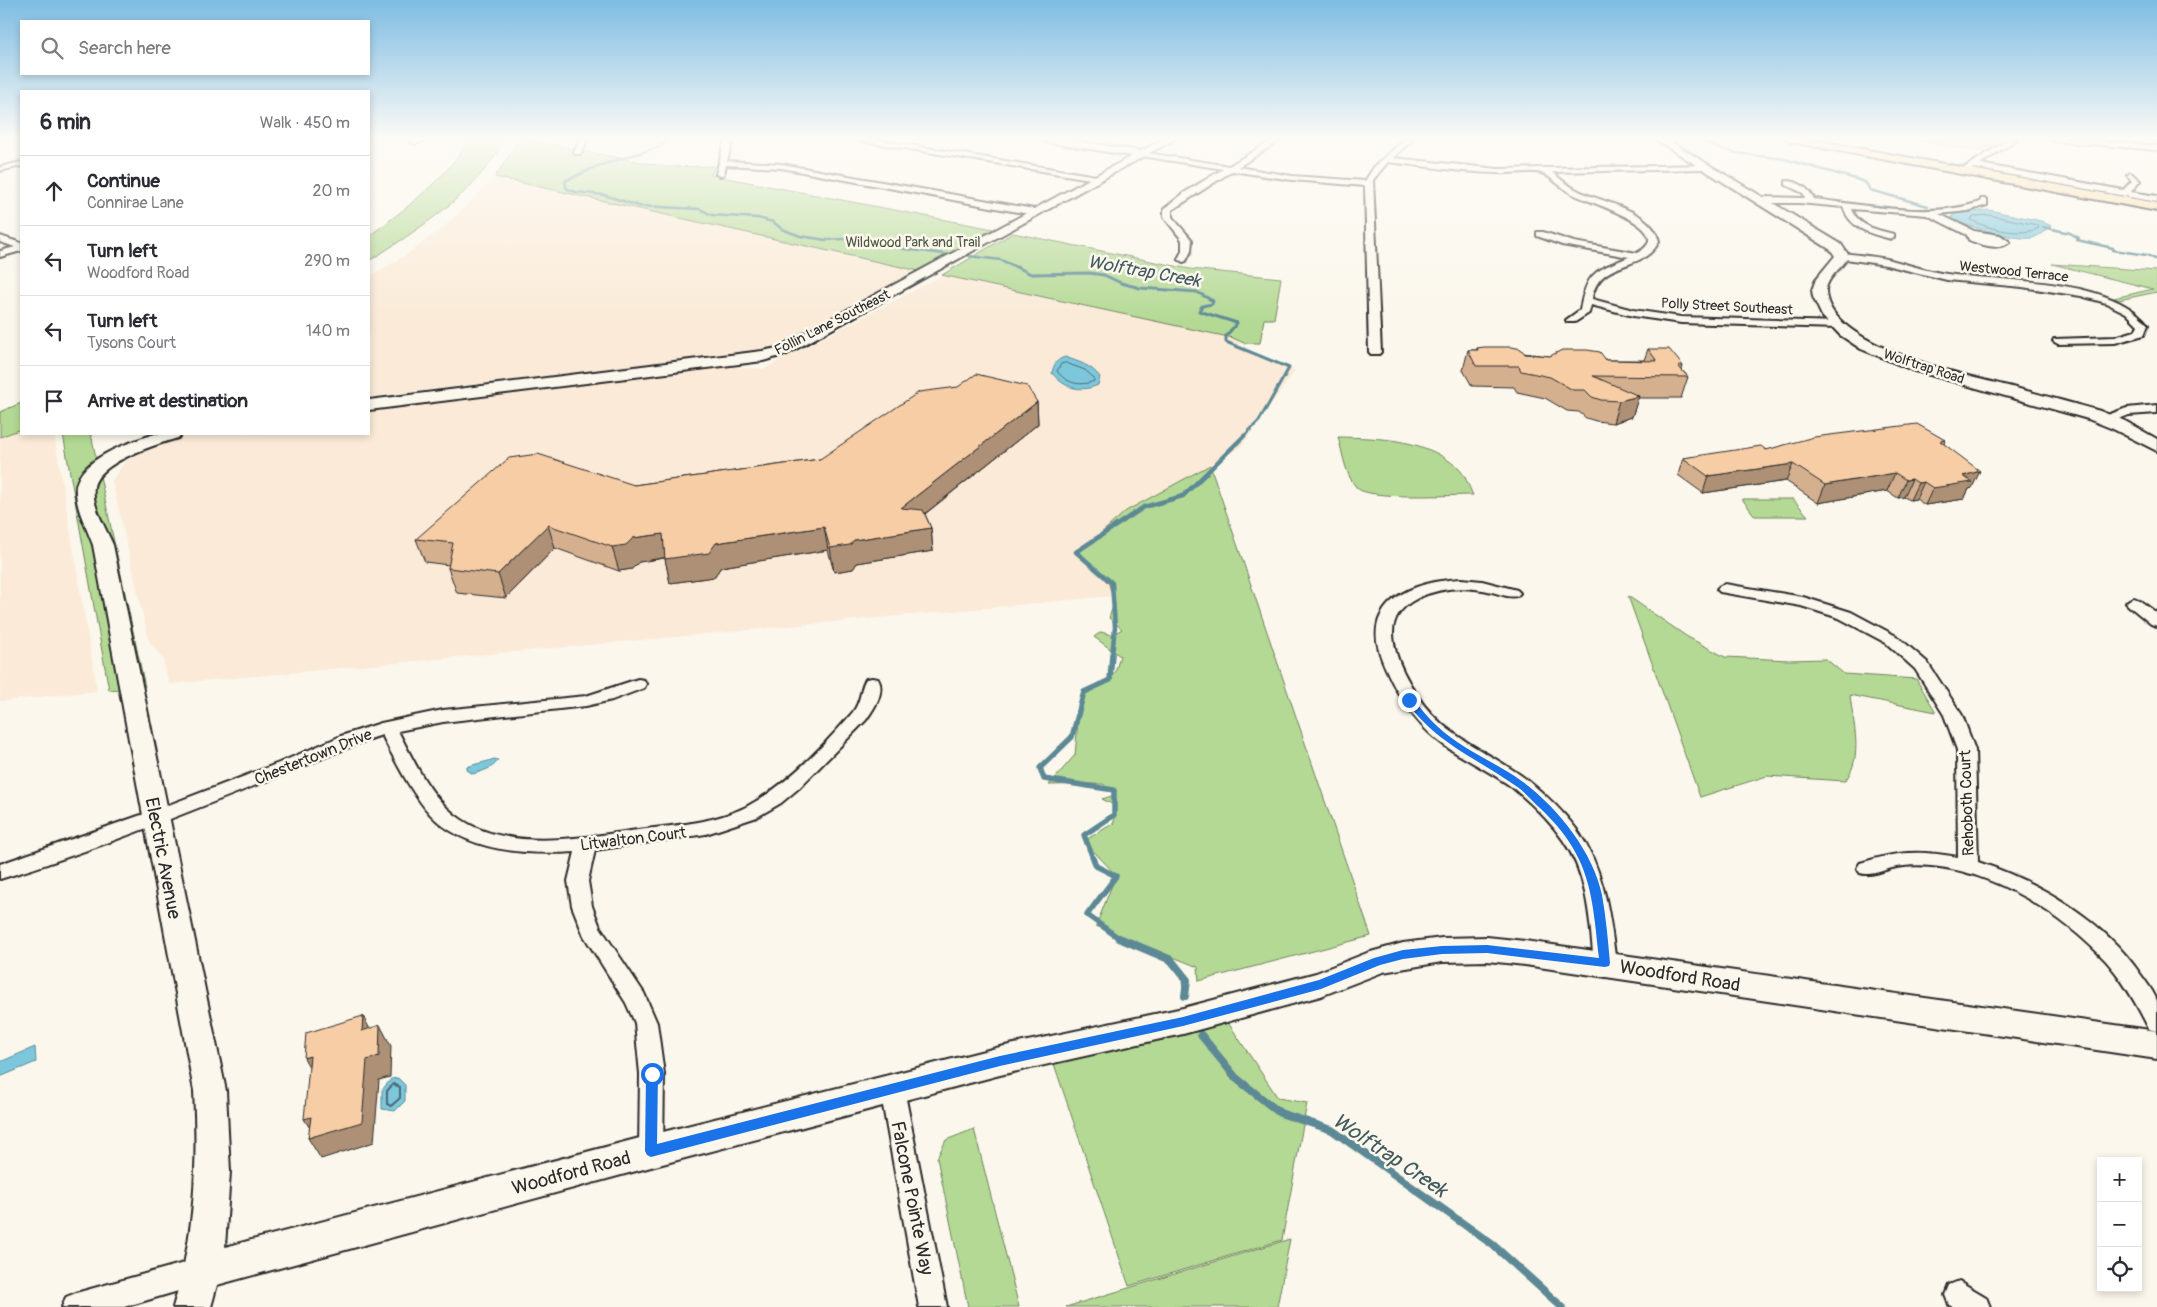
<!DOCTYPE html>
<html lang="en">
<head>
<meta charset="utf-8">
<style>
  :root { --surface:#fff; --page:#f7f7f7; --text:#2b2b33; --muted:#7c7c81; --line:#e1e1e2 }
  body { margin:0; font-family:Pangolin,sans-serif; background:var(--page); color:var(--text) }
  .controls { position:absolute; right:15px; bottom:15px; display:grid; overflow:hidden; border-radius:0px; box-shadow:0 2px 8px #0003 }
  .controls button { width:45px; height:45px; display:grid; place-items:center; padding:0; border:0; border-bottom:1px solid var(--line); background:var(--surface); color:var(--text); font:25px sans-serif }
  .stop { position:absolute; width:15px; height:15px; margin:-11px; border:4px solid #1a73e8; border-radius:50%; background:#fff }
  .stop.end { background:#1a73e8; border-color:#fff; box-shadow:0 1px 5px #0008 }
  .list { margin:0; padding:0; list-style:none }
  h2 { display:flex; justify-content:space-between; align-items:center; height:65px; margin:0; padding:0 20px; font-size:21px }
  h2 small { font-size:16px; font-weight:400; color:var(--muted) }
  .list li { display:grid; grid-template-columns:32px 1fr auto; gap:15px; align-items:center; box-sizing:border-box; height:70px; padding:0 20px; border-top:1px solid var(--line) }
  .list b { display:block; font-size:19px; white-space:nowrap }
  .list p { margin:0; font-size:16px; white-space:nowrap; color:var(--muted) }
  .list em { font-size:16px; font-style:normal; color:var(--muted) }
  .icon { flex:none; width:28px; height:28px; fill:none; stroke:currentColor; stroke-width:2; stroke-linecap:round; stroke-linejoin:round }
  .map { position:relative; flex:none; width:2157px; height:1307px; overflow:hidden }
  .search { position:absolute; background:var(--surface); box-shadow:0 2px 8px #0003; left:20px; top:20px; width:350px; height:55px; display:flex; align-items:center; gap:12px; box-sizing:border-box; padding:0 18px; border-radius:0px; color:var(--muted); font-size:19px }
  .panel { position:absolute; background:var(--surface); box-shadow:0 2px 8px #0003; left:20px; top:90px; width:350px; height:345px; border-radius:0px }
  .map>svg:first-child { display:block }
  .built { fill:#faead7 }
  .green { fill:#b4d994; stroke:#708260 }
  .water { fill:#7cc7dc; stroke:#5c8995 }
  .lines { fill:none; stroke-linecap:round; stroke-linejoin:round }
  .shore-far1 { stroke:#4b6972; stroke-width:1 }
  .shore { stroke:#4b6972; stroke-width:2 }
  .stream-far4 { stroke:#5c8995; stroke-width:2.5 }
  .stream-far3 { stroke:#5c8995; stroke-width:3 }
  .stream-far2 { stroke:#5c8995; stroke-width:4.5 }
  .stream-far1 { stroke:#5c8995; stroke-width:5.5 }
  .stream { stroke:#5c8995; stroke-width:8 }
  .street-casing { stroke:#2b2b2b; stroke-width:4 }
  .secondary-casing { stroke:#2b2b2b; stroke-width:4 }
  .primary-casing { stroke:#2b2b2b; stroke-width:4 }
  .street { fill:#fbf7ec; fill-rule:evenodd }
  .secondary { fill:#fbf7ec; fill-rule:evenodd }
  .primary { fill:#f8deab; fill-rule:evenodd }
  .wall { fill:#d4b08f; stroke:#2b2b2b }
  .shaded-wall { fill:#ad9074; stroke:#2b2b2b }
  .building { fill:#f7cda6; stroke:#2b2b2b }
  .route { fill:#1a73e8 }
  .labels { text-anchor:middle; stroke-width:5; stroke-linejoin:round; paint-order:stroke }
  .far-park-label { font-size:14px; fill:#4d5645; stroke:#fbf7ec }
  .far-street-label { font-size:14px; fill:#2b2b2b; stroke:#fbf7ec }
  .street-label { font-size:16px; fill:#2b2b2b; stroke:#fbf7ec }
  .water-label { font-size:18px; font-style:italic; fill:#435a60; stroke:#fbf7ec }
  .near-street-label { font-size:19px; fill:#2b2b2b; stroke:#fbf7ec }
  .near-water-label { font-size:21px; font-style:italic; fill:#435a60; stroke:#fbf7ec }
</style>
</head>
<body>
<div class="map">
<svg width="2157" height="1307" viewBox="0 0 2157 1307">
  <rect width="100%" height="100%" fill="#fbf7ec"/>
  <filter id="ink" filterUnits="userSpaceOnUse"><feTurbulence type="fractalNoise" baseFrequency=".02" numOctaves="2"/><feDisplacementMap in="SourceGraphic" scale="10" xChannelSelector="R" yChannelSelector="G"/><feConvolveMatrix kernelMatrix="1 2 1 2 8 2 1 2 1" color-interpolation-filters="sRGB"/></filter>
  <g filter="url(#ink)">
    <!-- built -->
    <path class="built" d="M496,177L677,216L921,270L766,350L369,397V277L406,255L443,228Z
      M943,275L1234,338L1245,343L1237,344L1295,371L1240,448L1126,511L1080,552L1109,583L1112,596L169,684L163,659L149,641L112,480L126,461L160,442L192,434H369V410L697,370L734,367L764,369Z
      M21,429V434H54L97,691L0,701V437Z"/>
    <!-- green -->
    <path class="green" d="M468,139H505C477,193 419,229 369,261V236C400,213 452,175 468,139Z
      M520,139L667,167L715,166L711,175L993,229L919,271L495,177Z
      M1909,139H2013L1990,153Z
      M2055,139H2157V148Z
      M1013,233L1190,269L1281,278L1274,319H1264L1260,343H1244L1233,338L942,275Z
      M2052,264L2157,271V292L2119,300L2114,298L2153,289Z
      M21,403V429L0,437V412Z
      M63,434H91L145,687L109,690Z
      M1338,437C1379,438 1425,438 1458,468C1465,474 1469,487 1473,495C1453,495 1368,500 1357,488C1345,475 1343,454 1338,437Z
      M1210,465L1371,936L1199,981L1198,967L1096,926L1116,875L1084,841L1114,823V805L1102,799L1115,795L1103,784L1049,785L1075,755L1080,699L1115,673L1120,656L1094,637L1101,632L1112,635L1122,629L1109,618L1114,603L1109,584L1080,552L1126,511Z
      M1742,499H1793L1808,516H1755Z
      M1628,596L1686,636L1725,657L1789,660L1826,659L1844,674L1916,679L1936,712L1850,695C1853,724 1864,757 1845,781L1767,776L1700,797Z
      M1225,1018L1278,1098L1307,1103L1282,1240L1129,1286L1054,1064Z
      M974,1129L1019,1307H968L937,1158L946,1140Z
      M1290,1239L1277,1307H1066Z"/>
    <!-- water -->
    <path class="water" d="M1989,210L2041,221L2051,226C2045,230 2039,237 2031,238C2013,240 1971,227 1953,220L1952,217L1954,214Z
      M1065,357C1079,362 1091,365 1100,377L1098,385C1080,393 1064,388 1052,373C1054,364 1056,360 1065,357Z
      M494,759L498,760C493,769 482,771 473,774L467,770V767C477,763 484,763 494,759Z
      M35,1047L36,1062L0,1077V1062Z
      M398,1078L405,1085V1101L395,1111L382,1109V1090L391,1079Z"/>
    <g class="lines">
      <!-- shore-far1 -->
      <path class="shore-far1" d="M1989,215L2037,225L2039,228C2020,237 1989,229 1971,220L1973,217Z
        M1066,363L1085,370L1094,378V381C1080,387 1066,383 1057,371L1061,364Z"/>
      <!-- shore -->
      <path class="shore" d="M393,1084L400,1087V1098L391,1106L387,1104V1091Z"/>
      <!-- stream-far4 -->
      <path class="stream-far4" d="M666,139L667,141L659,147L598,166L565,181L567,189L576,192L604,195L639,206L700,209L712,215L758,218L773,222L782,229L800,236L826,240L862,238L896,248L945,254
        M1699,139L1715,147L1736,153L1784,159L1856,179L1866,183L1870,190L1928,206
        M2043,227L2070,233L2079,238L2077,240L2113,248V250L2147,255L2157,260
        M969,256L1001,260L1020,269"/>
      <!-- stream-far3 -->
      <path class="stream-far3" d="M1017,267L1031,274L1089,273L1104,275L1121,283L1140,288L1197,292L1213,301L1212,304L1202,306L1199,311L1237,323L1226,336V342L1289,368L1259,421L1243,437"/>
      <!-- stream-far2 -->
      <path class="stream-far2" d="M1112,655L1115,627L1112,583L1076,552L1144,507L1183,496L1244,436"/>
      <!-- stream-far1 -->
      <path class="stream-far1" d="M1112,654L1110,680L1084,692L1072,737L1040,768L1044,779L1114,790V815L1084,835L1096,866L1116,876L1087,915L1120,939"/>
      <!-- stream -->
      <path class="stream" d="M1119,938L1171,960L1187,980L1185,996
        M1201,1035L1236,1078L1280,1113L1332,1130L1493,1245L1562,1307"/>
      <defs>
        <path id="street" d="M419,139H431L414,144L410,142Z
          M581,139H588L581,154H575L574,152Z
          M725,139H733L727,161L781,164L1034,209L1038,212L1034,215L781,168L726,165L724,174L720,176L716,174Z
          M857,139H872L1096,176L1100,178L1096,180L861,141Z
          M1274,139H1282L1238,167L1292,176L1365,181L1374,167L1405,139H1413L1393,158L1498,169L1707,165L1708,167L1704,169L1552,172C1561,180 1570,187 1581,192C1607,204 1651,210 1659,241C1645,273 1598,257 1592,299L1633,310L1681,317L1837,322L1842,325L1837,328L1681,323L1633,316L1591,305L1589,313L1575,322H1567L1566,320L1580,310C1587,271 1595,271 1629,257L1562,245L1537,236V232H1543L1574,242L1637,253C1682,229 1587,202 1573,194C1563,190 1550,175 1541,173C1531,170 1511,174 1499,173C1462,173 1425,166 1388,162L1373,180L1381,352L1379,354H1371L1369,352L1365,186L1292,180L1232,171L1172,210V217L1192,240L1191,251L1186,261L1183,262L1178,259L1182,251V240L1164,217V209L1184,193L1223,169L1141,156L1137,154L1141,152L1229,166Z
          M2009,139H2017L1980,164L2123,190L2132,181L2127,175L2131,173L2140,181L2131,192L2157,196V202L1974,168L1968,170L1964,168Z
          M2051,139H2075L2157,146V150L2055,141Z
          M21,162V166L0,171V167Z
          M1786,181C1797,180 1810,189 1814,199C1865,205 1931,219 1980,202L1981,199H1987V205L1968,211L1939,214L1974,231L2000,235L2010,242C1998,251 1981,245 1969,240L1967,235L1927,215L1852,209C1858,227 1878,230 1894,234V238L1891,239C1871,234 1850,229 1843,207L1799,203H1761L1757,200L1761,197L1805,198L1803,193L1786,185Z
          M0,236L21,243V251L0,257V251L15,247L0,242Z
          M1842,253C1857,255 1872,256 1887,259C1907,264 1926,271 1947,274C2003,282 2112,277 2148,325L2144,335L2115,343L2058,344L2053,341L2054,339L2115,337L2135,331L2138,325L2126,313L2106,303L2081,296L2022,287L1947,280L1886,265L1839,258L1837,256Z
          M2157,405V413L2129,415L2106,424L2100,420L2102,417L2127,408Z
          M1461,579L1482,581L1517,590L1520,593L1517,596C1508,598 1501,594 1492,592C1467,586 1441,587 1418,598C1398,608 1390,622 1394,643C1396,657 1402,670 1409,682C1438,737 1480,745 1526,779C1545,794 1563,811 1577,830C1605,870 1610,916 1616,963L1613,969L1605,972L1597,969L1594,963C1590,921 1588,875 1563,840C1549,820 1531,803 1513,788C1493,773 1470,762 1448,748C1419,728 1400,701 1386,669C1378,652 1372,632 1381,615C1395,588 1434,580 1461,579Z
          M1725,584L1803,597L1851,612L1898,637L1927,662L1962,715L1975,750L1978,862C2041,883 2103,919 2141,975C2146,982 2154,992 2157,1001C2157,1010 2157,1022 2157,1031L2149,1029C2137,1005 2124,981 2106,961C2062,914 1996,872 1931,866C1921,865 1907,865 1897,867C1884,869 1872,877 1860,873L1857,868L1860,863C1898,851 1918,850 1958,857L1957,750L1944,715L1915,669L1886,643L1839,618L1801,606L1720,592L1717,589L1720,586Z
          M2134,598L2139,600L2157,613V626L2151,624L2129,606L2126,603L2129,600Z
          M872,678L878,679C886,692 873,710 866,720L799,788L781,803L757,817L706,834L595,850L588,881L592,906L600,927L644,993L657,1023L664,1074L663,1151L660,1159L651,1162L642,1159L639,1151L640,1074L635,1023L626,1003L584,936L572,906L568,881L575,852C526,855 465,852 430,814C410,791 396,762 382,735C348,746 317,761 284,774C190,811 96,850 0,879V864L150,812L279,763L341,736L381,723L443,710L586,696L638,679L644,680L646,684L644,688L612,700L586,706L443,722L398,731C413,759 428,794 455,815C506,855 587,836 646,829C680,825 715,822 746,807C786,786 824,746 853,712C862,700 860,688 866,679Z
          M892,1079L900,1082L904,1089L947,1307H919L880,1089L884,1082Z
          M202,1258L211,1262L215,1271L211,1280L202,1284L124,1307H62L66,1297L76,1293Z
          M1959,1281L1986,1297L1990,1307H1953L1949,1305L1945,1295L1949,1285Z"/>
        <path id="secondary" d="M1042,139H1064L1141,151L1163,139H1175L787,354L763,361L369,410V400L762,351L777,348L1132,156L1047,142Z
          M1655,139H1666L1841,244L1849,256C1843,267 1827,277 1826,290C1825,346 1967,376 2008,386C2039,394 2070,403 2100,411L2125,421L2157,439V451L2113,429L2088,419L1912,370L1861,349L1840,335L1822,316L1813,297L1812,290L1816,279L1835,256L1831,250Z
          M155,434H181L178,438C157,444 98,462 94,487C91,506 106,528 113,545L226,1091L230,1172L225,1247L651,1135L1000,1047L1183,1008L1316,973L1367,953L1403,943L1442,938L1487,937L1525,941L2157,1031V1059L1525,965L1487,961L1442,962L1383,972L1321,996L1183,1034L1000,1075L651,1167L217,1285L211,1307H173C195,1236 198,1165 194,1091L93,545C87,528 77,511 76,493C73,460 130,442 155,434Z"/>
        <path id="primary" d="M1785,139H1807L2157,203V211L1791,142Z"/>
      </defs>
      <!-- street casing -->
      <use href="#street" class="street-casing"/>
      <!-- secondary casing -->
      <use href="#secondary" class="secondary-casing"/>
      <!-- primary casing -->
      <use href="#primary" class="primary-casing"/>
      <!-- street -->
      <use href="#street" class="street"/>
      <!-- secondary -->
      <use href="#secondary" class="secondary"/>
      <!-- primary -->
      <use href="#primary" class="primary"/>
    </g>
    <!-- wall -->
    <path class="wall" d="M1477,348L1550,356L1606,360H1644L1648,349L1683,366L1682,370L1688,377L1681,398H1638L1632,417L1613,423L1596,421L1586,418L1579,412L1567,411L1545,398L1517,392L1514,387L1472,386L1463,370L1468,350H1477Z
      M1037,402L1038,424L925,514L931,528L933,551L857,563L853,569L834,572L828,550L721,567L714,577L670,583L665,558L639,562L632,569L619,571L555,548L506,598L457,593L448,568L449,565L425,562L416,539L634,485L820,459Z
      M1945,440L1944,444L1972,488L1969,489L1964,499L1925,505L1916,499L1910,500L1904,497L1898,498L1887,491L1818,503L1786,481L1703,493L1678,475L1683,458L1766,450Z"/>
    <!-- shaded-wall -->
    <path class="shaded-wall" d="M1639,396L1632,417L1613,423L1619,401Z
      M1037,402L1038,424L903,531L901,508Z
      M1793,464L1786,481L1703,493L1708,476Z
      M1980,471L1972,488L1969,489L1964,499L1925,505L1933,488L1963,476Z
      M1895,473L1887,491L1818,503L1825,485Z
      M1912,479L1904,497L1898,498L1906,480Z
      M1924,482L1916,499L1910,500L1918,483Z
      M548,525L555,548L506,598L498,574Z
      M824,527L828,550L721,567L714,577L670,583L665,559L716,543Z
      M931,528L933,551L857,563L853,569L834,572L830,548L854,540Z
      M663,534L668,557L639,562L632,569L619,571L612,547L633,538Z
      M363,1016L374,1037L362,1031Z
      M380,1025L391,1046L390,1077L379,1080L374,1142L321,1159L308,1138L315,1136L304,1119L367,1060Z
      M310,1056L316,1079L304,1058Z"/>
    <!-- building -->
    <path class="building" d="M1484,347H1512L1521,349L1525,354L1550,356L1562,350H1587L1600,352L1606,360L1657,361L1648,349H1669L1683,366H1678L1688,377L1593,376L1639,396L1619,401L1601,400L1592,397L1585,390H1573L1550,377L1521,371L1519,366H1476L1468,350H1478L1477,348Z
      M976,374L1027,386L1037,402L901,508L923,510L931,528L854,540L850,545L830,548L824,527L716,543L709,553L665,559L663,534L633,538L626,545L612,547L548,525L498,574L448,568L453,543L416,539L509,458L538,454L634,485L820,459L919,392L958,387Z
      M1917,424L1945,440L1940,441L1980,471L1963,476L1972,482L1933,488L1924,482L1918,483L1912,479L1906,480L1895,473L1825,485L1793,464L1708,476L1683,458L1761,446L1766,450L1814,437Z
      M363,1016L362,1031L380,1025L379,1056L367,1060L362,1122L308,1138L311,1117L304,1119L310,1056L304,1058L306,1033Z"/>
  </g>
  <!-- sky -->
  <linearGradient id="sky" x2="0" y2="1"><stop stop-color="#7dbce3"/><stop offset="0.43" stop-color="#fdfbf6"/><stop offset="1" stop-color="#fdfbf6" stop-opacity="0"/></linearGradient>
  <rect width="2157" height="322" fill="url(#sky)"/>
  <!-- route -->
  <path class="route" d="M1409,697L1412,698C1420,707 1428,718 1437,726C1462,750 1496,762 1523,782C1558,808 1593,852 1602,895C1606,917 1608,941 1610,963L1609,966L1605,967L1487,953L1442,954L1403,959L1380,965L1321,989L1183,1026L1000,1066L651,1157L647,1155L645,1151L646,1074L648,1070H656L658,1074L657,1144L1000,1056L1183,1017L1319,980L1374,958L1403,950L1442,946L1487,945L1599,958C1592,894 1591,857 1541,809C1533,802 1525,792 1516,786C1473,756 1437,744 1405,700Z"/>
  <g class="labels">
    <!-- far-park labels -->
    <g class="far-park-label">
      <text x="913" y="247">Wildwood Park and Trail</text>
    </g>
    <!-- far-street labels -->
    <g class="far-street-label">
      <text transform="translate(2014 271) rotate(6)" y="5">Westwood Terrace</text>
      <text transform="translate(1727 306) rotate(3)" y="5">Polly Street Southeast</text>
      <text transform="translate(832 322) rotate(-27)" y="5">Follin Lane Southeast</text>
      <text transform="translate(1924 366) rotate(18)" y="5">Wolftrap Road</text>
    </g>
    <!-- street labels -->
    <g class="street-label">
      <text transform="translate(313 756) rotate(-22)" y="6">Chestertown Drive</text>
      <text transform="translate(1966 803) rotate(-92)" y="6">Rehoboth Court</text>
      <text transform="translate(633 838) rotate(-7)" y="6">Litwalton Court</text>
    </g>
    <!-- water labels -->
    <g class="water-label">
      <text transform="translate(1144 271) rotate(10)" y="6">Wolftrap Creek</text>
    </g>
    <!-- near-street labels -->
    <g class="near-street-label">
      <text transform="translate(164 858) rotate(79)" y="7">Electric Avenue</text>
      <text transform="translate(1680 975) rotate(9)" y="7">Woodford Road</text>
      <text transform="translate(571 1172) rotate(-15)" y="7">Woodford Road</text>
      <text transform="translate(913 1198) rotate(79)" y="7">Falcone Pointe Way</text>
    </g>
    <!-- near-water labels -->
    <g class="near-water-label">
      <text transform="translate(1390 1155) rotate(34)" y="7">Wolftrap Creek</text>
    </g>
  </g>
</svg>
<div class="controls">
<button>+</button>
<button>−</button>
<button><svg class="icon" aria-label="locate" viewBox="0 0 24 24"><circle cx="12" cy="12" r="6"/><path d="M12 2v4M12 18v4M2 12h4M18 12h4"/></svg></button>
</div>
<div class="stop" style="left:652px;top:1074px"></div>
<div class="stop end" style="left:1409px;top:700px"></div>
<div class="search"><svg class="icon" aria-label="search" viewBox="0 0 24 24"><circle cx="10" cy="10" r="6"/><path d="M15 15l6 6"/></svg>Search here</div>
<section class="panel">
<h2>6 min<small>Walk · 450 m</small></h2>
<ul class="list">
<li><svg class="icon" aria-label="ahead" viewBox="0 0 24 24"><path d="M12 20V5M6 11l6-6 6 6"/></svg><div><b>Continue</b><p>Connirae Lane</p></div><em>20 m</em></li>
<li><svg class="icon" aria-label="left" viewBox="0 0 24 24"><path d="M17 20v-9H6M10 6l-5 5 5 5"/></svg><div><b>Turn left</b><p>Woodford Road</p></div><em>290 m</em></li>
<li><svg class="icon" aria-label="left" viewBox="0 0 24 24"><path d="M17 20v-9H6M10 6l-5 5 5 5"/></svg><div><b>Turn left</b><p>Tysons Court</p></div><em>140 m</em></li>
<li><svg class="icon" aria-label="arrive" viewBox="0 0 24 24"><path d="M6 21V4h12l-3 4 3 4H6"/></svg><div><b>Arrive at destination</b></div></li>
</ul>
</section>
</div>
</body>
</html>
